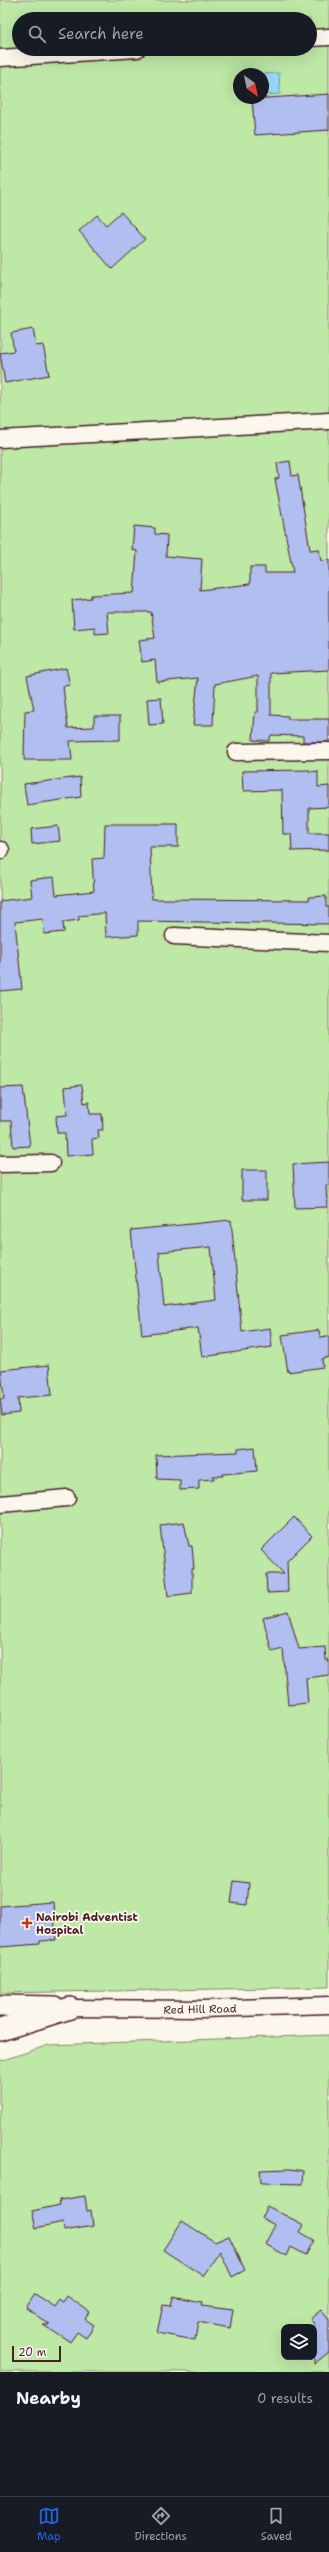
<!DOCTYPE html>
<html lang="en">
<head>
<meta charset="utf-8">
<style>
  :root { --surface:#171b24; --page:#242831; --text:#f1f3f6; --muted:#9ea1a6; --line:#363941; --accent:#2563eb }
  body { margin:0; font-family:"Shantell Sans",sans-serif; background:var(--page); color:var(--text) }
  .controls { position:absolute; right:12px; bottom:12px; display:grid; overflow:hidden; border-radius:8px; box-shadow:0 4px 16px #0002 }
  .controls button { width:36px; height:36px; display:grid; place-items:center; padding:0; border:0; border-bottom:1px solid var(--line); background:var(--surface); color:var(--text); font:20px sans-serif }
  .compass { position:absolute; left:233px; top:68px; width:36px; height:36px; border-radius:50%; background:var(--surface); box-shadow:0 4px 16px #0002; rotate:147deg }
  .scale { position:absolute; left:12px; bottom:10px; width:49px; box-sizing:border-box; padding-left:4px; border:2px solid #4a1f2b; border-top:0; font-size:11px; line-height:14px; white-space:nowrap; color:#4a1f2b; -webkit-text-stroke:3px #fbf7ec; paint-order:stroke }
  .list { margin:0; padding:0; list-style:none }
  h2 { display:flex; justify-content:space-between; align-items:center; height:52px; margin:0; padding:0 16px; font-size:17px }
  h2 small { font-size:13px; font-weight:400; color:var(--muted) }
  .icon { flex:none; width:22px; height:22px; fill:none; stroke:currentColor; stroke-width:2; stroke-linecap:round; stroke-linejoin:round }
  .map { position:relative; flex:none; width:329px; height:2372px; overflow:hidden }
  .search { position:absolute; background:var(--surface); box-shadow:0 4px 16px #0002; left:12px; right:12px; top:12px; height:44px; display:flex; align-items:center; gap:10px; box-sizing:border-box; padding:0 14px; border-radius:22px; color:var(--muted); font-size:15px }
  .sheet { height:124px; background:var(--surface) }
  nav { display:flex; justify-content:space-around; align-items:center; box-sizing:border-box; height:56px; border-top:1px solid var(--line); background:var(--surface); font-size:11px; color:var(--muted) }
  nav a { display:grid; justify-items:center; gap:2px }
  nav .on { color:var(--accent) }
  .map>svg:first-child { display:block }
  .green { fill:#bde8a5; stroke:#848468; fill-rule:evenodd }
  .water { fill:#98d9fa; stroke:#798fa7 }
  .building { fill:#b0bfef; stroke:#4a1f2b; fill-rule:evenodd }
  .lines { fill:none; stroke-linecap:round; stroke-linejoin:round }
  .minor-casing { stroke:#4a1f2b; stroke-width:19 }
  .major-casing { stroke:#4a1f2b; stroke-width:24 }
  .minor { stroke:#fbf7ec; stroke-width:16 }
  .major { stroke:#fbf7ec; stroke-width:21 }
  .poi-dot { fill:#c8321e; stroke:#fbf7ec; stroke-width:1.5 }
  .labels { text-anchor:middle; stroke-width:3.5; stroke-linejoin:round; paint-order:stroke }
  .poi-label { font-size:11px; font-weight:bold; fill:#4a1f2b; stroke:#fbf7ec; text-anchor:start }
  .street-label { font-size:11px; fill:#4a1f2b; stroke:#fbf7ec }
</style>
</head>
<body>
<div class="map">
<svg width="329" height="2372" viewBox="0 0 329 2372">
  <rect width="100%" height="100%" fill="#fbf7ec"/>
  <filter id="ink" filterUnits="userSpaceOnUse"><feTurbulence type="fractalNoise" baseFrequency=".025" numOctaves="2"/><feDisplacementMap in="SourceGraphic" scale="8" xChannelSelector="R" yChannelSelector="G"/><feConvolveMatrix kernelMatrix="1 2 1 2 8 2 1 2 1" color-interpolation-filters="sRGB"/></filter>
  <g filter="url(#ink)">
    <!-- green -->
    <path class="green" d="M0,0H329V1987L0,1993ZM19,19H310V49H19ZM239,74H263V98H239Z
      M329,2035V2372H0V2061L49,2045ZM284,2327H314V2357H284Z"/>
    <!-- water -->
    <path class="water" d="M279,73L280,94L263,95V74Z"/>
    <!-- building -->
    <path class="building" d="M329,94V130L255,135L252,99Z
      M121,212L145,239L112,269L79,231L97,215L106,225Z
      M33,329L36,346L43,345L49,375L5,383L0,353L14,351L11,333Z
      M290,461L292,476L298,475L310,550L319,549L321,561L329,560V670L271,673V715L288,716V719H329V742H303V736L271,735L269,741L253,740L255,712H258V676L215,684L213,725H193L198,678L157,682L155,660L142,662L139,640L155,638L151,612H107L109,633L95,634V627L74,629L72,600L91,598V595L134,593L137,551L132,550L134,526L155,528V534L167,535L166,556L202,559L200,590L250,584V567H265V573H293L275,479L279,478L277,463Z
      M66,668L70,685L63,686L68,728L94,727V716H120V740L70,741L72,760H24L25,711L34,710L27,676Z
      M161,698L163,724L149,725L147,699Z
      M310,770V772L318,771V787L329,786V807L309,808V833H329V850L292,851L291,834H283L282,790L243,791L242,771Z
      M80,777L81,797L27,805L24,784Z
      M105,824H178V847H150L152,899L309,900V897L326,896V907H329V924L138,921V935L106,937L105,913L79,916V920L63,922L64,932L44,934L43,919L15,922L22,989L0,991V901L32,897L30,880L54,877L56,895L94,891L92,859L104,858Z
      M58,826L60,841L32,844L31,829Z
      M82,1085L84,1103L89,1102L90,1114H102L103,1130H98L99,1138L92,1139L93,1154L66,1156L65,1133H57L56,1116L67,1115L65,1087Z
      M23,1087L30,1146L13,1147L11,1121H0V1088Z
      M329,1162V1185H326L327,1207L295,1208L293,1164Z
      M242,1170H267V1200H242Z
      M231,1220L242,1332L270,1328L272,1347L202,1357L198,1328L142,1335L131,1230ZM211,1247L216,1300L164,1307L159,1252Z
      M319,1330L320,1337L329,1336V1357L322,1359L323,1367L288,1372L282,1335Z
      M49,1365L52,1395L18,1398L19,1413L2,1415L0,1399H4L1,1370Z
      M255,1447L257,1471L223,1474V1476H213L214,1479L199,1480V1489L180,1490V1480L157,1479L156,1455L238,1452V1449Z
      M294,1517L312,1536L287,1561L288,1592L267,1593L266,1574H284L261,1550Z
      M184,1522L189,1546H192L194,1569H192V1593L168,1596L160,1525Z
      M288,1611L299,1649L325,1647L326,1660H329V1675L306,1678L308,1703L288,1705L283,1649L272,1652L263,1618Z
      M234,1881L249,1883L247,1905L231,1903Z
      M53,1902L56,1940L40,1941V1944L0,1947V1906Z
      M290,2169L304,2171L303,2184L261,2183L260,2170Z
      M85,2196L87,2211L91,2210L93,2226L64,2231L63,2222L36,2228L32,2211L60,2205L59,2200Z
      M267,2206L304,2225L300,2232L314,2240L306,2255L291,2247L287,2256L265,2244L275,2225L261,2218Z
      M182,2221L215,2242L229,2236L245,2270L232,2277L220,2251L203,2276L163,2250Z
      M35,2294L55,2307L60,2300L63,2302L67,2296L90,2312L85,2319L94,2325L86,2338L77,2332L70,2342L43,2325H50L26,2308Z
      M173,2297L202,2303L201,2306L233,2310L230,2328L198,2322L195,2340L157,2333L163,2305L171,2306Z
      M321,2310L329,2320V2352L314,2364V2324L310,2319Z"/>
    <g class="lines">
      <defs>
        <path id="minor" d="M310,38L329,37
          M0,58L137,49
          M0,439L329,421
          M236,752L329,751
          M0,851L1,850
          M174,936L329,943
          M0,1164L51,1163
          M0,1504L67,1498
          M70,2008L202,2009L329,2005"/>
        <path id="major" d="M0,2006L54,2007
          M0,2030L70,2008"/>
      </defs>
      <!-- minor casing -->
      <use href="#minor" class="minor-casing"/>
      <!-- major casing -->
      <use href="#major" class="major-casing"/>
      <!-- minor -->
      <use href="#minor" class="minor"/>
      <!-- major -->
      <use href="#major" class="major"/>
    </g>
  </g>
  <!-- markers -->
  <path class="poi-dot" d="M25 1917h4v4h4v4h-4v4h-4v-4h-4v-4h4z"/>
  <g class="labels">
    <!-- poi labels -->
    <g class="poi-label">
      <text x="36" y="1921">Nairobi Adventist<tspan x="36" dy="13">Hospital</tspan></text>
    </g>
    <!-- street labels -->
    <g class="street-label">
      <text transform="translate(200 2009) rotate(-1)" y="4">Red Hill Road</text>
    </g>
  </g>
</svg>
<div class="controls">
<button><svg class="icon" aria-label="layers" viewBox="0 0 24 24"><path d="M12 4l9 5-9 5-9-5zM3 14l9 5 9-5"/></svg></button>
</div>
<svg class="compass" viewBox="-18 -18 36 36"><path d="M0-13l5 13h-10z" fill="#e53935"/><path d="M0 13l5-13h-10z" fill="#9ea1a6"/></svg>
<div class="scale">20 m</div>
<div class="search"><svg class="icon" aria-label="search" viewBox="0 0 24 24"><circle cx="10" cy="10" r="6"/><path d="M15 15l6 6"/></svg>Search here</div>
</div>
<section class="sheet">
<h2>Nearby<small>0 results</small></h2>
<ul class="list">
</ul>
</section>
<nav>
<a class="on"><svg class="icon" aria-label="map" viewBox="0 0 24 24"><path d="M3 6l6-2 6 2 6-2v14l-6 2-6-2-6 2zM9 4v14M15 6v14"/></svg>Map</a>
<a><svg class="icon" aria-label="directions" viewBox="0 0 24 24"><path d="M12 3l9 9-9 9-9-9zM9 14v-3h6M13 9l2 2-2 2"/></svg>Directions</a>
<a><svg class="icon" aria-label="saved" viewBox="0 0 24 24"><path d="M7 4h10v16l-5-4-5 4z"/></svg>Saved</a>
</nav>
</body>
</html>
